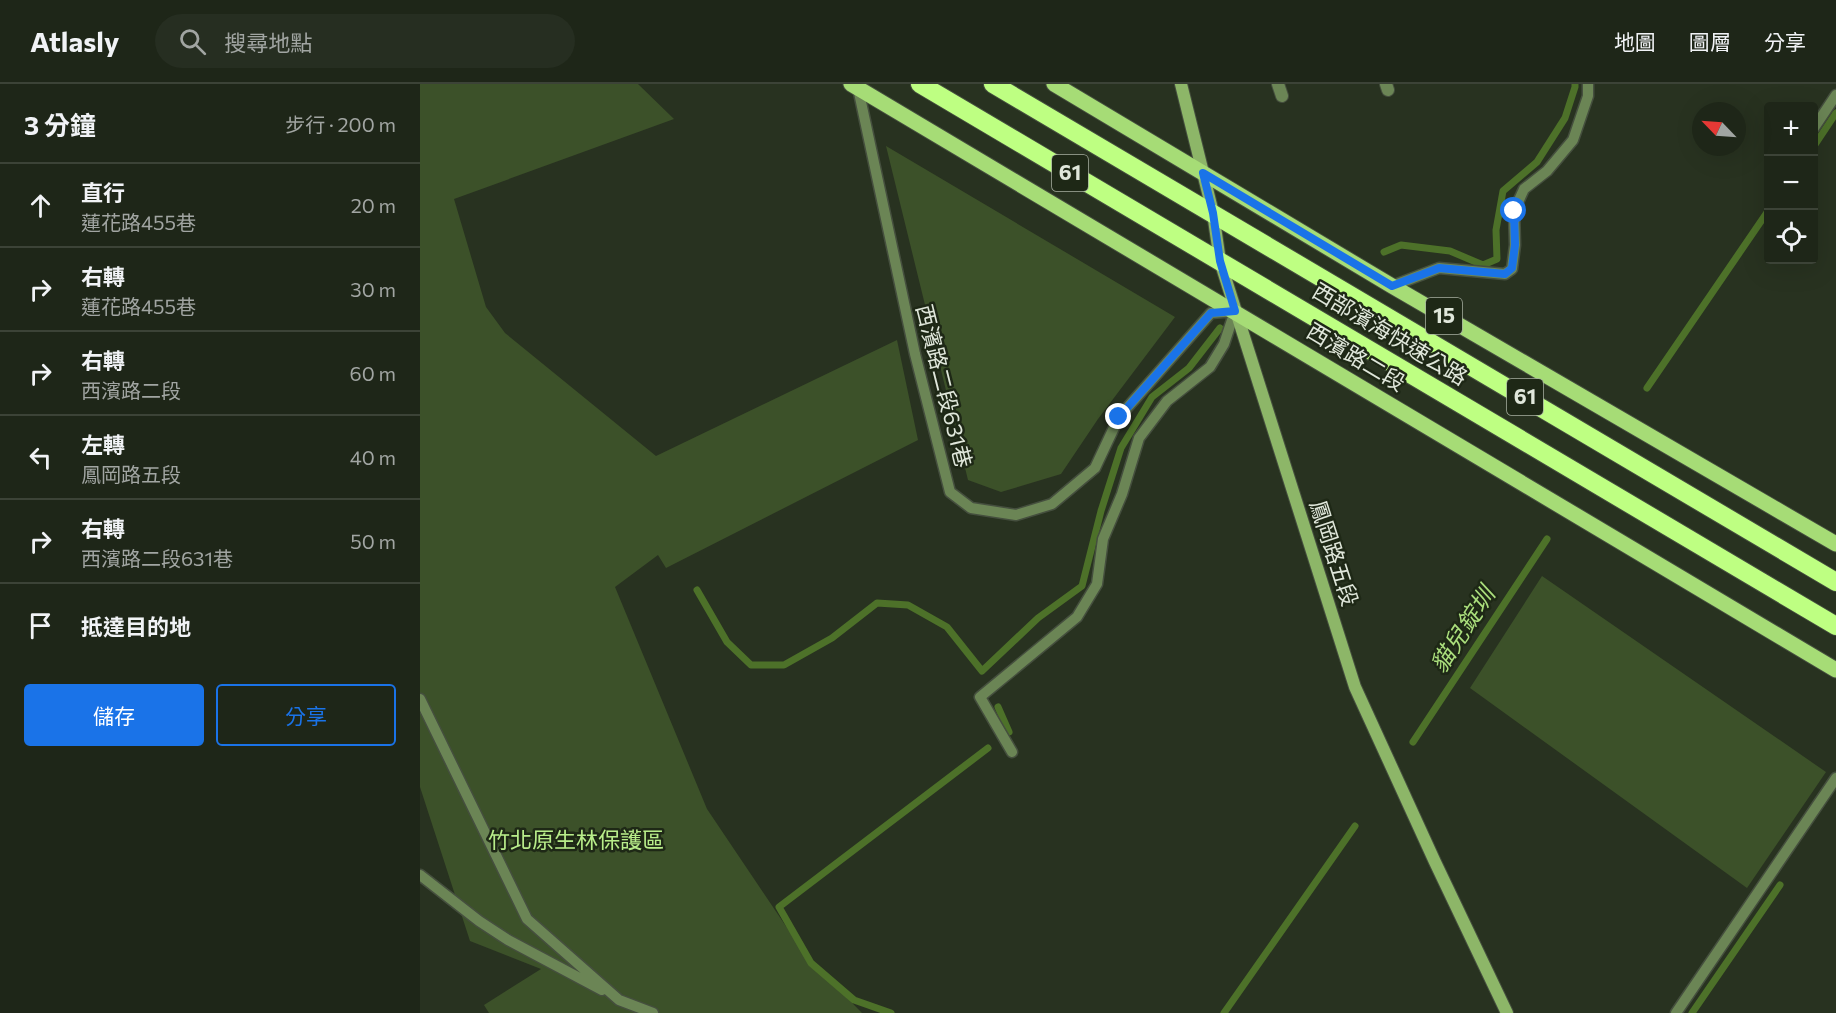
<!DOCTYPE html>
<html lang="zh-TW">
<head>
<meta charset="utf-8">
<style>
  :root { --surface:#1e2618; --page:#262e21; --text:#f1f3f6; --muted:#a1a5a2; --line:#3c4337; --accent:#1a73e8 }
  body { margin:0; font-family:Commissioner,"Noto Sans TC",sans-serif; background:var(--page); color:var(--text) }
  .controls { position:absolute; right:18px; top:18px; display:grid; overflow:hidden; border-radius:6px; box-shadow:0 6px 24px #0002 }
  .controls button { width:54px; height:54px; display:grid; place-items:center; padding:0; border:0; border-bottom:2px solid var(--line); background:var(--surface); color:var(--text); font:30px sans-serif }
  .compass { position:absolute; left:1272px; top:18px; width:54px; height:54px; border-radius:50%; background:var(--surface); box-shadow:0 6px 24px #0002; rotate:295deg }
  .stop { position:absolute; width:18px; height:18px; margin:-14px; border:4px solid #1a73e8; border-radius:50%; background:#fff }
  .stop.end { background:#1a73e8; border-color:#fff; box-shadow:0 2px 6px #0008 }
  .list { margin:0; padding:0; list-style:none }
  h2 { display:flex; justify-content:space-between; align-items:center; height:78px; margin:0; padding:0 24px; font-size:26px }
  h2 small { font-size:20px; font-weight:400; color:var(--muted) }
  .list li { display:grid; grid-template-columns:39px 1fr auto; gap:18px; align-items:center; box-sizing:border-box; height:84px; padding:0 24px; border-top:2px solid var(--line) }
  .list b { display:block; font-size:22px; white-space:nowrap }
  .list p { margin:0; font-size:20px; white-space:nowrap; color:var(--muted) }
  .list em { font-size:20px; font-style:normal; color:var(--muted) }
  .actions { display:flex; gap:12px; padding:18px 24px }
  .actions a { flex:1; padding:14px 0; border:2px solid var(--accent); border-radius:6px; text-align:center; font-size:21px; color:var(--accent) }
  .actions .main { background:var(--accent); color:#fff }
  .icon { flex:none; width:33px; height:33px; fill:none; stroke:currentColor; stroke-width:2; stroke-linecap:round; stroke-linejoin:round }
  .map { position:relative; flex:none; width:1416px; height:929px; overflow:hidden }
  header { display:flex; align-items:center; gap:36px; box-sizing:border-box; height:84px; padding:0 30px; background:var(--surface); border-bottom:2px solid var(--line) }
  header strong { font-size:28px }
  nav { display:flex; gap:33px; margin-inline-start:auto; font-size:21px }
  .search { width:420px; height:54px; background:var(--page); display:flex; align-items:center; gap:15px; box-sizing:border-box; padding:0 21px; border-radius:33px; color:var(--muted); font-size:22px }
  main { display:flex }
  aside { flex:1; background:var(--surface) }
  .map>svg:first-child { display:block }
  .green { fill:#3c5129 }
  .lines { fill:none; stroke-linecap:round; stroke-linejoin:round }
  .stream { stroke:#4d7129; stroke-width:7 }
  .lane-casing { stroke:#454f3e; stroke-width:13 }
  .street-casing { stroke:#454f3e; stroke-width:14 }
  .secondary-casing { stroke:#454f3e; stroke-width:14 }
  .primary-casing { stroke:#454f3e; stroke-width:17 }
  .highway-casing { stroke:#454f3e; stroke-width:20 }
  .lane { stroke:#6b8555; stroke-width:10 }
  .street { stroke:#6b8555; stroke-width:12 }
  .secondary { stroke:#8db668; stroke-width:12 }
  .primary { stroke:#a6dc76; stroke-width:15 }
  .highway { stroke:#beff82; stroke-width:18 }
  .route { stroke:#1a73e8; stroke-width:8 }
  .labels { text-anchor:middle; stroke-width:5; stroke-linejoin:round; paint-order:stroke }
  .shield { fill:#1e2816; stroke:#a6aea0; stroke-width:1.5 }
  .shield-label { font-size:21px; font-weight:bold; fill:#e0e7db }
  .street-label { font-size:22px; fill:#e0e7db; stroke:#1e2816 }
  .park-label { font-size:22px; fill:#b8ed8a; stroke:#1e2816 }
  .water-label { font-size:24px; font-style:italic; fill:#aade7c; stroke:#1e2816 }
</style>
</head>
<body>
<header>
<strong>Atlasly</strong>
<div class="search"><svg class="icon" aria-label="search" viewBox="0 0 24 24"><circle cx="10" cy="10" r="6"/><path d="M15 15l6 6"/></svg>搜尋地點</div>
<nav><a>地圖</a><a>圖層</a><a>分享</a></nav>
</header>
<main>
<aside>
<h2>3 分鐘<small>步行 · 200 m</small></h2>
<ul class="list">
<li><svg class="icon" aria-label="ahead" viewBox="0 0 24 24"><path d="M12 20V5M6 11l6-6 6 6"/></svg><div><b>直行</b><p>蓮花路455巷</p></div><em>20 m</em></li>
<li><svg class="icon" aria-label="right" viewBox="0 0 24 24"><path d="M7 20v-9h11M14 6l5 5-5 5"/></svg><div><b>右轉</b><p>蓮花路455巷</p></div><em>30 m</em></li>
<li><svg class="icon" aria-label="right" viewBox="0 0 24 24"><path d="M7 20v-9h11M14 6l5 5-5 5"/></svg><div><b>右轉</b><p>西濱路二段</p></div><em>60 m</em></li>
<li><svg class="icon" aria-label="left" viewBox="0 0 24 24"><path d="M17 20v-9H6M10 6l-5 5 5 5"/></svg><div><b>左轉</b><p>鳳岡路五段</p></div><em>40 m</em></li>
<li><svg class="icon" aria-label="right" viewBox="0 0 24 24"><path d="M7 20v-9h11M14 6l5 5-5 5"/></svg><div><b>右轉</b><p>西濱路二段631巷</p></div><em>50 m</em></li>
<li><svg class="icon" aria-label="arrive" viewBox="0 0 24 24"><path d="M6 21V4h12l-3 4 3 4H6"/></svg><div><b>抵達目的地</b></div></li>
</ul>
<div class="actions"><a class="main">儲存</a><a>分享</a></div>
</aside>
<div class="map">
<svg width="1416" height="929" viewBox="0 0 1416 929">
  <rect width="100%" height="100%" fill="#283220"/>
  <!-- green -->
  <path class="green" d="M0,0H218L254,35L34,115L66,223L85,249L236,372L477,256L498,356L246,484L238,471L195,503L287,725L386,872L442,929H69L64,921L121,885L50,857L0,703Z
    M466,62L755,233L678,335L641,390L581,408L548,396Z
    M1122,492L1406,688L1327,804L1050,604Z"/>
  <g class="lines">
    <!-- stream -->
    <path class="stream" d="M1394,62L1416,29
      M964,168L981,161L1030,167L1063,181L1077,175L1076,146L1083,107L1117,78L1145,34L1155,3V0
      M1227,304L1348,127
      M277,506L307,558L331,581H364L412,554L457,519L488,521L527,543L562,587L618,534L662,502L681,427L701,364L732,313L769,284L800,244
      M578,623L589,648
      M993,658L1127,455
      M471,929L434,916L391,879L359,823L568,664
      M804,929L935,742
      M1272,929L1360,801"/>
    <defs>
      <path id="lane" d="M438,4L495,270L530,408L551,424L596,431L632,420L675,384L699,333L791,229L815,227L804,260L790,283L747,317L719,354L702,410L683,455L677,500L657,533L560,613L592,668
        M1394,44L1416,11
        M972,202L1019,184L1085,190L1092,185L1095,161L1094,127L1104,105L1127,87L1153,56L1168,12V0
        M0,615L107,835L199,916L233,929
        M0,791L59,837L88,856L182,906
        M1256,929L1416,694"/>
      <path id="street" d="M858,0L862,12
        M966,0L968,6"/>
      <path id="secondary" d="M761,0L793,129L800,177L935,603L1015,778L1087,929"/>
      <path id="primary" d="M431,0L1416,586
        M634,0L972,202L1416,460"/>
      <path id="highway" d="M500,0L1416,542
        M573,0L1416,498"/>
    </defs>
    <!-- lane casing -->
    <use href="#lane" class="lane-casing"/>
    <!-- street casing -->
    <use href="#street" class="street-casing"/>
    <!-- secondary casing -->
    <use href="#secondary" class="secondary-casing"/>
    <!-- primary casing -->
    <use href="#primary" class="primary-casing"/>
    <!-- highway casing -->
    <use href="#highway" class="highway-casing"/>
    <!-- lane -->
    <use href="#lane" class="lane"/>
    <!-- street -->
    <use href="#street" class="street"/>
    <!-- secondary -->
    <use href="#secondary" class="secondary"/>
    <!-- primary -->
    <use href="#primary" class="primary"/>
    <!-- highway -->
    <use href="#highway" class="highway"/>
  </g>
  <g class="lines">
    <!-- route -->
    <path class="route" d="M699,333L791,229L815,227L800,177L793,129L783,89L972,202L1019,184L1085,190L1092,184L1095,161L1094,127"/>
  </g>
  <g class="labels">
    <!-- shield labels -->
    <g class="shield">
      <rect x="632" y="71" width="36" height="36" rx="4.5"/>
      <rect x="1006" y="214" width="36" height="36" rx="4.5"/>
      <rect x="1087" y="295" width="36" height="36" rx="4.5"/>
    </g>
    <g class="shield-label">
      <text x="650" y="96">61</text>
      <text x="1024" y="239">15</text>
      <text x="1105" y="320">61</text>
    </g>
    <!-- street labels -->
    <g class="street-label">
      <text transform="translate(970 250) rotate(31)" y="8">西部濱海快速公路</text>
      <text transform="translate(936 273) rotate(31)" y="8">西濱路二段</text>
      <text transform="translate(524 302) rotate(76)" y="8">西濱路二段631巷</text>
      <text transform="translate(914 469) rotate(72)" y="8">鳳岡路五段</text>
    </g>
    <!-- park labels -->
    <g class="park-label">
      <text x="156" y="764">竹北原生林保護區</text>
    </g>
    <!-- water labels -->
    <g class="water-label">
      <text transform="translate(1043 546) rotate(-57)" y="8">貓兒錠圳</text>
    </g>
  </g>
</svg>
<div class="controls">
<button>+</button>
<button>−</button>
<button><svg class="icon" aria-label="locate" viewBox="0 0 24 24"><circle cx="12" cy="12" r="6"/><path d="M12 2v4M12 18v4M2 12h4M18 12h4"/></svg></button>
</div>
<svg class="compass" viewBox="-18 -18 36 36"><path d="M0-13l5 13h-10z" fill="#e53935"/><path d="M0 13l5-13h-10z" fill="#a1a5a2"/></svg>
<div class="stop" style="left:1094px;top:127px"></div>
<div class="stop end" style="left:699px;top:333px"></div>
</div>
</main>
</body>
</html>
